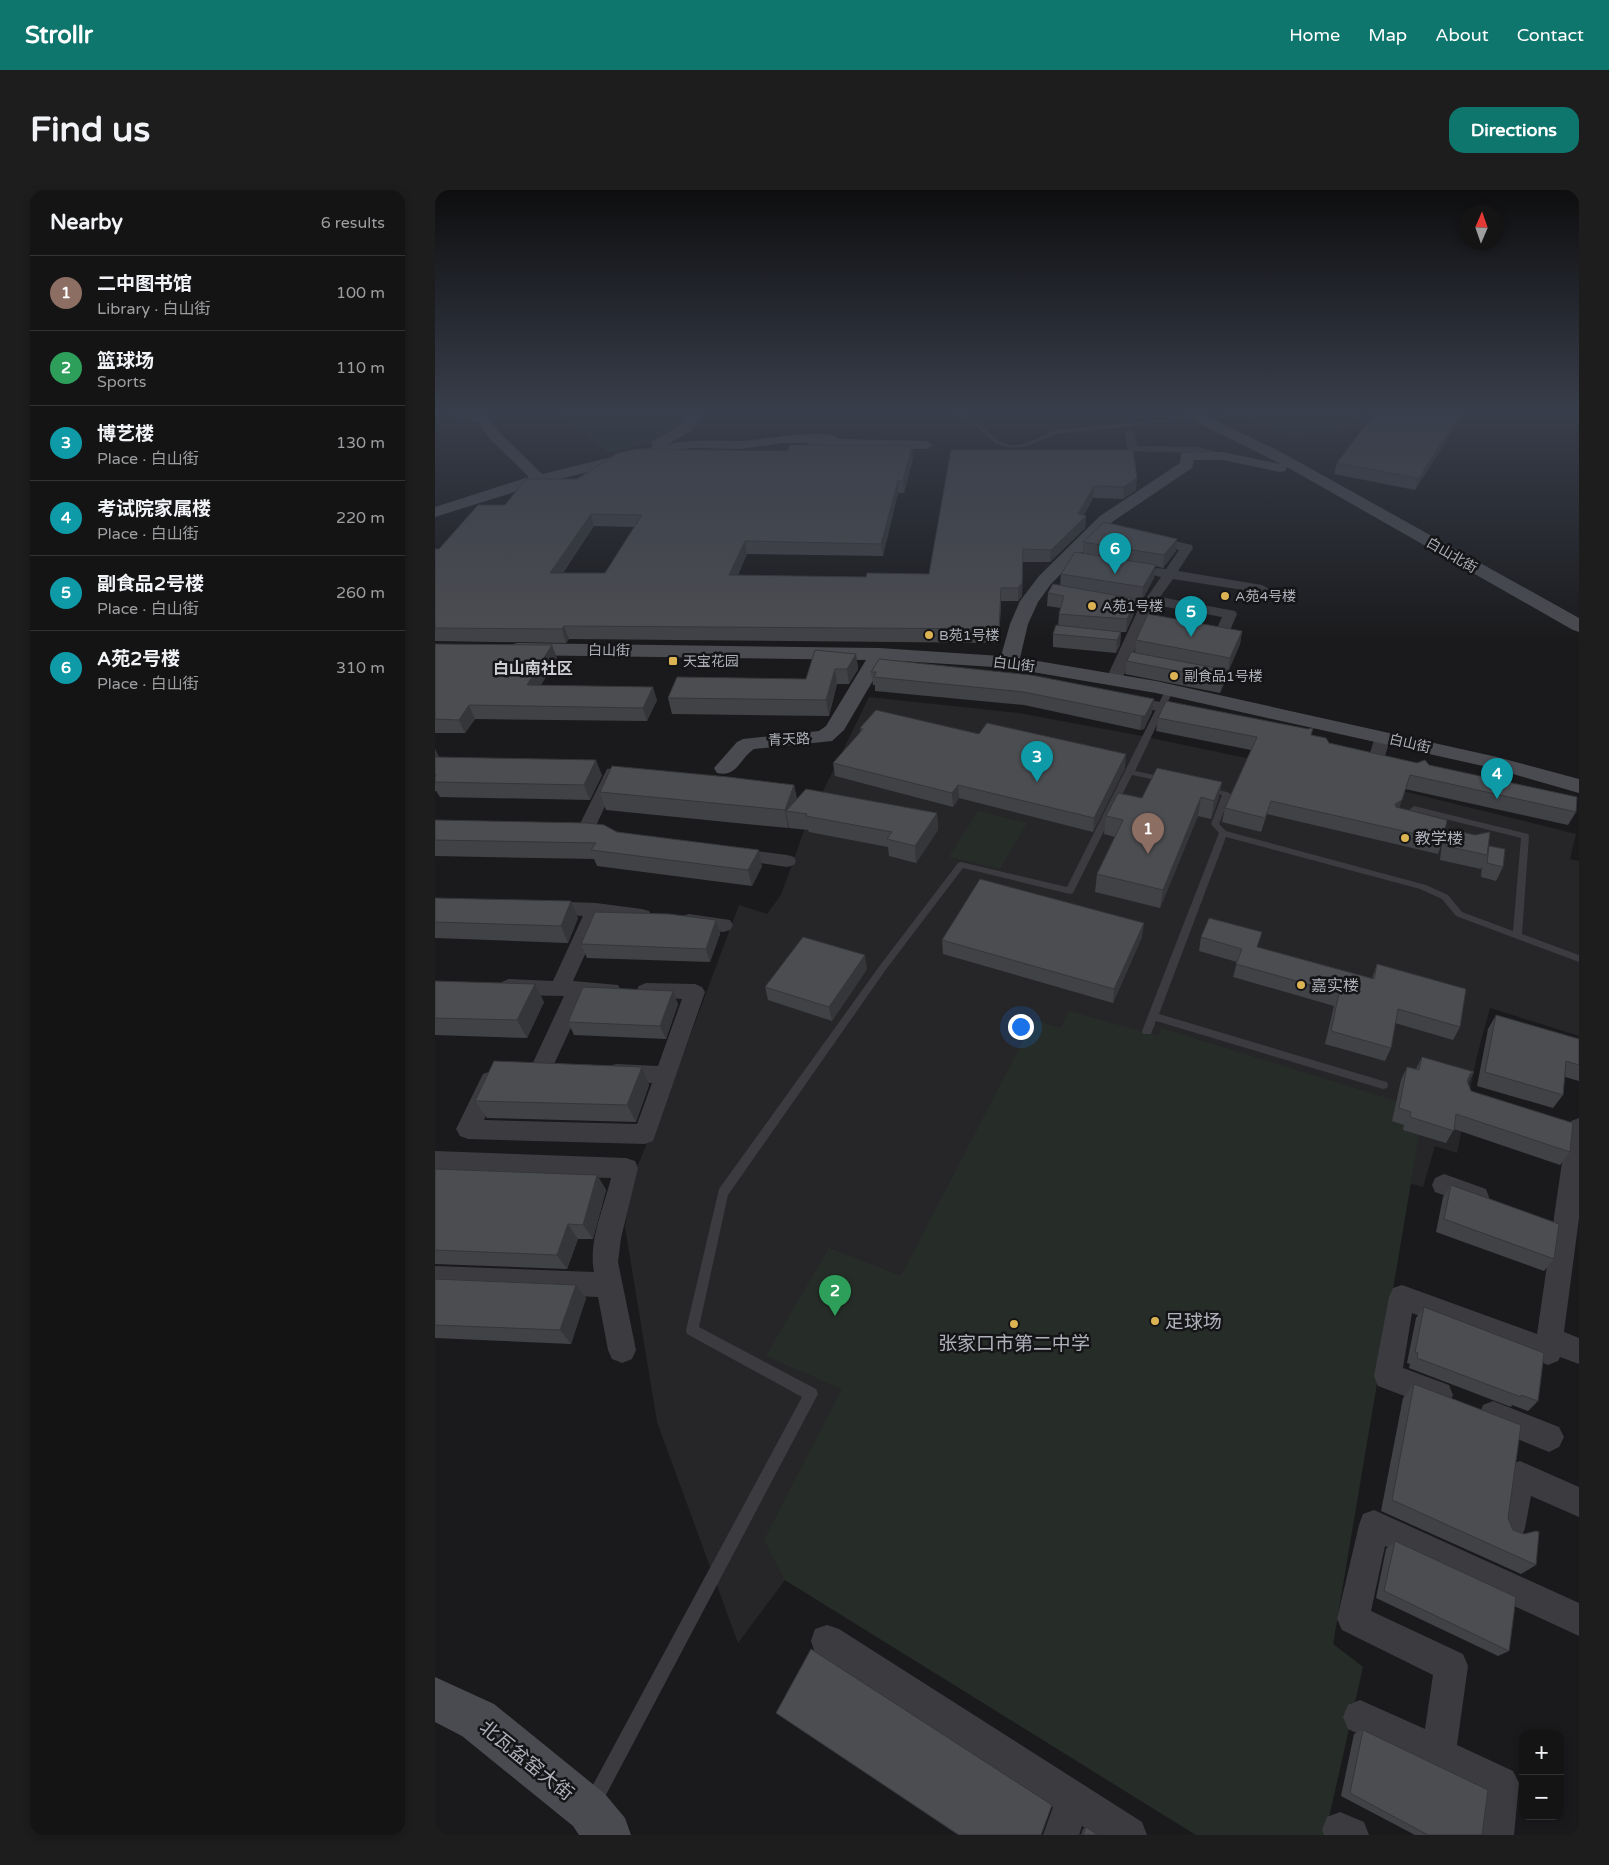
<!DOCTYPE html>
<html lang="en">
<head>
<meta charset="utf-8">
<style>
  :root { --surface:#141415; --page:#1d1d1e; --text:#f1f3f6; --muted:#9d9ea0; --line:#333334; --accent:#0f766e }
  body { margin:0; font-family:"Varela Round","Noto Sans SC",sans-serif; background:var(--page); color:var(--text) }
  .controls { position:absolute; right:15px; bottom:15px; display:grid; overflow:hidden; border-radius:10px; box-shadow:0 2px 8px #0003 }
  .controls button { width:45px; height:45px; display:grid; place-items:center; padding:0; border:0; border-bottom:1px solid var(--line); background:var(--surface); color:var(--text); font:25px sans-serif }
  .compass { position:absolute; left:1024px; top:15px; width:45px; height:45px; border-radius:50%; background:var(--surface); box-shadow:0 2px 8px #0003; rotate:2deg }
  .you { position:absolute; left:585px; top:836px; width:18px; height:18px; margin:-12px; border:4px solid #fff; border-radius:50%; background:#1a73e8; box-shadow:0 0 0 8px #1a73e833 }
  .badge { display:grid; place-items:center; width:32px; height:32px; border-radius:50%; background:var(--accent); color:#fff; font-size:16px; font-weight:700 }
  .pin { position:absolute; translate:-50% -41px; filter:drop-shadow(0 1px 2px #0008) }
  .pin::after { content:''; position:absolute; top:26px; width:18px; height:15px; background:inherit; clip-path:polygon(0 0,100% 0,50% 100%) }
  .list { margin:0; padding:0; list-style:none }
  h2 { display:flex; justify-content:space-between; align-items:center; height:65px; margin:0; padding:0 20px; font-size:21px }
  h2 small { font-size:16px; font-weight:400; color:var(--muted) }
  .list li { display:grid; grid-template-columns:32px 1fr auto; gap:15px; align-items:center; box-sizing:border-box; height:75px; padding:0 20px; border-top:1px solid var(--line) }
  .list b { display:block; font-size:19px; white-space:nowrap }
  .list p { margin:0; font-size:16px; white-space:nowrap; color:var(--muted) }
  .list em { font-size:16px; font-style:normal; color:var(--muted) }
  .map { position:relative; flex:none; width:1144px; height:1645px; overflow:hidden; border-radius:15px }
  header { display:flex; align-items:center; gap:30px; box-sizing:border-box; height:70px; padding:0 25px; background:var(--accent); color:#fff }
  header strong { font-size:24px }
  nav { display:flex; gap:28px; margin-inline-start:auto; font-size:18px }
  .intro { display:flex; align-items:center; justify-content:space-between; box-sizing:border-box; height:120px; padding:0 30px }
  h1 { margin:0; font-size:35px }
  .button { padding:12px 22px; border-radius:15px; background:var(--accent); color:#fff; font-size:18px; font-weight:700 }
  main { display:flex; gap:30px; padding:0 30px }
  aside { flex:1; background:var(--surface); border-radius:15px; box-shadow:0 2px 8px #0003 }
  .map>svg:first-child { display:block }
  .built { fill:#262629 }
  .green { fill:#262d28 }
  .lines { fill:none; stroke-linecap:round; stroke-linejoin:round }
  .lane { fill:#3c3c40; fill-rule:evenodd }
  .street { fill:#3c3c40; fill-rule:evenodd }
  .secondary { fill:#4a4b50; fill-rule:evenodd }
  .wall { fill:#414246; fill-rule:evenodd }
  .shaded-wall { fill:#353639 }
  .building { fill:#4c4d51; stroke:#353639; fill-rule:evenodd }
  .poi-dot { fill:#dcb352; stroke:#151517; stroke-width:2 }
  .labels { text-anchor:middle; stroke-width:5; stroke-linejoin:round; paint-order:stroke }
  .far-street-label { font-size:14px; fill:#aeb1ba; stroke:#151517 }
  .far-poi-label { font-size:14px; fill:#aeb1ba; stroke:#151517; text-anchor:start }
  .far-quarter-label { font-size:16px; font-weight:bold; fill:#cfd0d6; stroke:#151517 }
  .poi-label { font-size:16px; fill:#aeb1ba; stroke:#151517; text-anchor:start }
  .near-poi-label { font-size:19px; fill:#aeb1ba; stroke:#151517; text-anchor:start }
  .near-street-label { font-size:19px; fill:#aeb1ba; stroke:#151517 }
</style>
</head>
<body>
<header>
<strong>Strollr</strong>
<nav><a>Home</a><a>Map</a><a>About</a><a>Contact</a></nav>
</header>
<div class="intro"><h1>Find us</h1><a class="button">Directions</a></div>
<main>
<aside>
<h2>Nearby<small>6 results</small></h2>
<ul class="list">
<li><span class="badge" style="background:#8d6e63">1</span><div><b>二中图书馆</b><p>Library · 白山街</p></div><em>100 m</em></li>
<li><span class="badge" style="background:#2e9e5b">2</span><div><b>篮球场</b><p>Sports</p></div><em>110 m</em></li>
<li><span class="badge" style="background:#0f9aa8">3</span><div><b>博艺楼</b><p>Place · 白山街</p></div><em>130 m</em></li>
<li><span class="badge" style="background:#0f9aa8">4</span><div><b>考试院家属楼</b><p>Place · 白山街</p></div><em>220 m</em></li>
<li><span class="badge" style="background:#0f9aa8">5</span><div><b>副食品2号楼</b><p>Place · 白山街</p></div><em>260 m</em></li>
<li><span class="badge" style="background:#0f9aa8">6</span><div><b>A苑2号楼</b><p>Place · 白山街</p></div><em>310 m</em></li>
</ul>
</aside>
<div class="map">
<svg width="1144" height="1645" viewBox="0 0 1144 1645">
  <rect width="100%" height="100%" fill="#1a1a1c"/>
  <!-- built -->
  <path class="built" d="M434,507L584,523L707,546L976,603L1141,644L1135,669L1144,671V846L1055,818L1042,866L1022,963L1000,956L988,997L974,993L898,1454L928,1477L761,1645L350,1390L303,1453L222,1232L190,1037L196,992L248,865L304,715L332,724L346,705L370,638Z"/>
  <!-- green -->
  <path class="green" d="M131,222H258L254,232L217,253L173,263L130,230Z
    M792,222H927L918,237L862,248L847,245Z
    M543,621L592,633L565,679L514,667Z
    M634,821L723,846L726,838L961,911L958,931L969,935V940L984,945L898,1454L928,1477L890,1645H761L350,1390L329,1350L407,1199L331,1166L394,1058L466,1086L599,830L626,838Z"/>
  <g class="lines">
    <!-- lane -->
    <path class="lane" d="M514,222C547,222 554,257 582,255C596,254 608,244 622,240L725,230L760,225L762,226L725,233L622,244L592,256L576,258L561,254L539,234Z
      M732,497L739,499L700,581L734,588L735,590L731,592L697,585L638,703L635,704L528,678L452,778L293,1005L264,1137L381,1199L383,1204L164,1618L158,1620L152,1618L150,1612L152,1606L367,1207L252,1144L251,1140L284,999L446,774L523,673L526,672L632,697Z
      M769,597L792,602L796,604L784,634L791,641L991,695L1013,705L1027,722L1078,741L1086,648L982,622L978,633H972L971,631L975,619L979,616L1093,644L1094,646L1087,744L1144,765V772L1021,726L1007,709L985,699L791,647L724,824L948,891L952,892L953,895L952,898L948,899L721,831L716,844H708L707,841L784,643L776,634L787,605L769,601Z"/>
    <!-- street -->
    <path class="street" d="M695,240L700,243L702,256L761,257L792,264L794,266L788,269L761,263L693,261L690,243Z
      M713,345L757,355L758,358L743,381L827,395L834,399L827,403L738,389L725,407L800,421L802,424L793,445L786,449L779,445L787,427L720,415L687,489L679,494L671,489L703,420L726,387L717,385L715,382L722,378L731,379L744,360L709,352L707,349Z
      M690,505L756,518L764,523L756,528L685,513L682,510Z
      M948,542L956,547L948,572L946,576H934L932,572L940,547Z
      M181,578L187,579L189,583L184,587L157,644H124L121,640L124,636L145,634L170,583L172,579Z
      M297,658L352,665L359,667L361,671L359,675L352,677L291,668L288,664L291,660Z
      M110,711L161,713L207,719L214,721L217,726L214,731L207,733L167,727L138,791L183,795L186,800L183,805L176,808L150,807L114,885L106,888L98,885L95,879L129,806L74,805L67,802L64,797L67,792L74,789L118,791L148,726L103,723L100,718L103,713Z
      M254,724L295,730L298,735L295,740L288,742L247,736L244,731L247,726Z
      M211,793L260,794L267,797L270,802L218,951L210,954L33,949L25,946L21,939L45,890L48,884L56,881L64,884L67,890L49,930L202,934L217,893L181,892L173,889L170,883L173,877L181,874L223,876L247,809L204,806L201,801L204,796Z
      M1144,928V1028L1129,1142L1144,1148V1174L1125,1167L1123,1171L1113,1175L977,1123L968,1178L1014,1195L1018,1205L1014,1215L1004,1219L943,1196L939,1186L954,1107L958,1098L967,1095L1102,1144L1132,938L1136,931Z
      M0,961L191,968L200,971L203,978L186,1048L183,1072L201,1160L197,1169L187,1173L177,1169L173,1160L163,1107L0,1100V1076L159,1082C153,1052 169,1017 176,988L0,981Z
      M1009,984L1051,999L1054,1007L1051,1015L1042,1018L1000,1002L997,995L1000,988Z
      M1058,1211L1124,1237L1129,1247L1124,1257L1114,1262L1048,1235L1044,1225L1048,1215Z
      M1085,1271L1144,1297V1327L1096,1306L1090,1338L1086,1349L1075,1353L1064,1349L1060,1338L1070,1286L1074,1275Z
      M939,1320L1144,1413V1446L950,1356L936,1421L1028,1464L1033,1476L1022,1555L1078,1581L1084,1593L1079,1645H1043L1047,1603L913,1539L908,1527L913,1515L925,1510L990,1539L998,1485L907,1440L902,1429L924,1335L928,1324Z
      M392,1435L404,1439L707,1632L712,1645H661L647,1636L644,1645H608L618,1617L380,1463L376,1451L380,1439Z
      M905,1622L929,1632L934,1645H889L887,1640L892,1627Z"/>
    <!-- secondary -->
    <path class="secondary" d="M12,222L52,226L65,243L107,284L218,257L216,254L218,251L246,235L256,222H270L256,241L233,254C258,249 281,251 306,251C322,251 396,236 404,249L491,251L498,255L491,259L379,257L372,253H349L307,259L255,258L187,272L175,277L108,293L0,327V317L94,287L55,249L43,232L20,229Z
      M751,222H763L846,262L1144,428V442L1138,440L852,277L850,281L845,282L788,270H759L757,278L677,332L616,394L603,412L593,434L585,468L721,491L1062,567L1144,589V603L1057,578L721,503L574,478L450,470L409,540L397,551L319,559C305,568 302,588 282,583L279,578L302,552L308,549L384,541L391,536L431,470L82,465L75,463L73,459L75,455L82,453L444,458L566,466L575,434L585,411L604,386L665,326L745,273L746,263L788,262L846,274L751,227Z
      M0,1487L59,1514L170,1604L190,1628L196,1645H144L138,1636L27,1546L0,1532Z"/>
  </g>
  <!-- wall -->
  <path class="wall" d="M1026,228L980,300L899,284L902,273Z
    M516,260L701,300L688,309L658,308L649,325L651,326L650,338L615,372H588L587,406L583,411H566L564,453L134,449L131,453L0,451V359H4L70,315L142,289L478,268L469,303H463L448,366L312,364L303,385L431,387L494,384ZM159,336L199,337L170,383H128Z
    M648,352L741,361L728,378L720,376L719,388L707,410L701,409L700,421L691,442H686L685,455L681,463L618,457V444L623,436L624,424L626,418L612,416L613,403L625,396L626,384L648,364Z
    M807,441L805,454L793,482L792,481L789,494L785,503L690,484L692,471L700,463L701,450Z
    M0,454L122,468L106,495L222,510L212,531L40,529L30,543H0Z
    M421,464L423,479L414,494H402L394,526L237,524L233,508L371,489Z
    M436,482L719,509L717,522L709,539L705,540L589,515L440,501V495H438Z
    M723,528L876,545L894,553L982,573L994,575L1141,622L1133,635L970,599L964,618L1008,650L1003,664L832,624L826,642L787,632L790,618L816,560L721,541Z
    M425,538L690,578L658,642L524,608L518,617L400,586L398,573L426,542Z
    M0,559L4,567L167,585L155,610L5,607L1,601H0Z
    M787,592L783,610L776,629L763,626L725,718L660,702L662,684L680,647L669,644L671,626L707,608Z
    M359,595L362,609L502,623L503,640L481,673L454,666L453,657L374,642L373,640L354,638V636L353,638L171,620L165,602Z
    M0,630L182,642L327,676L317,696L162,676L159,669L0,666Z
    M1013,639L1053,659L1054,656L1068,677L1061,691L1046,687L1047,676L1046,679L1005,670L1007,653Z
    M0,708L143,728L133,753L0,748Z
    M281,730L285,744L275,772L152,768L146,754Z
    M707,747L678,813L508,764L507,750Z
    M766,747L823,757L937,789L942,774L1025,837L1018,850L960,833L956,858L950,871L890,854L899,816L798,787L802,772L764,761Z
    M432,779L397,831L333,810L330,797Z
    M0,791L109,812L92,848L0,845Z
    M243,814L231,849L139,845L133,832Z
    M1061,825L1144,849V891L1130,887L1128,905L1118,918L1042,896L1053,839Z
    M987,867L1039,882L1033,893L1036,901L1135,962L1125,975L1019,939L1011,953L968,940L969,935L957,931L966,890L972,877L981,879Z
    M207,877L214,895L201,932L52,928L40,911Z
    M0,979L162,985L171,1000L158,1049H143L132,1079L0,1074Z
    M1016,995L1119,1069L1109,1081L1001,1042L1008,1007Z
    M0,1088L141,1095L151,1108L136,1154L0,1148Z
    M989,1117L1103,1211L1093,1221L1077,1215L1076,1217L974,1178L975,1174L972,1173L981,1128Z
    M979,1194L1073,1328L1078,1340L1101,1375L1086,1384L946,1321L968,1208Z
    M960,1351L1074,1461L1063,1466L941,1408L951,1359Z
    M341,1523L606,1645H523Z
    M928,1540L1047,1645H980L906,1606L919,1544Z
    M651,1637L663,1645H646L648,1639Z"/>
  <!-- shaded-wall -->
  <path class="shaded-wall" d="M1026,222H1028L1026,228L980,300L984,288Z
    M477,256L478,268L469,303L468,291Z
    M702,288L701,300L688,309L689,297Z
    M463,291V303L448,366L446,354Z
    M659,296L658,308L646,331L651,326L650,338L615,372L616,360L643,324Z
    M156,324L159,336L119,395L115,383Z
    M742,349L741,361L728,378L729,365Z
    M310,351L312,364L297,398L294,385Z
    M588,372L587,406L583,411V398Z
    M721,375L719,388L707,410L708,397Z
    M566,398V411L564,453V439Z
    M701,409L700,421L691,442L692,429Z
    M129,436L134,449L131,453L127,439Z
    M807,441L805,454L793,482L795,468Z
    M686,442L685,455L681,463L682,450Z
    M117,455L122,468L98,508L92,495Z
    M421,464L423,479L414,494L412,479Z
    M400,479L402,494L394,526L391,510Z
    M792,480L789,494L785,503L788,490Z
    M218,497L222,510L212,531L208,518Z
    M719,509L717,522L709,539L705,540L707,526Z
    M34,515L40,529L30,543L24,530Z
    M0,559L8,575L0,577Z
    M691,564L690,578L658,642L659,628Z
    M161,570L167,585L155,610L149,595Z
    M787,592L783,610L776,629L779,611Z
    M359,595L362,613L351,621L354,636L353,638L350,620Z
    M523,595L524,608L518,617L517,603Z
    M766,607L763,626L725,718L728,700Z
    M967,610L962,623L960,614Z
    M502,623L503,640L481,673L480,656Z
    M324,660L327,676L317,696L313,680Z
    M136,711L143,728L133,753L126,736Z
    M281,730L285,744L275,772L271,759Z
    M709,733L707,747L678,813L679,799Z
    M430,765L432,779L397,831L394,817Z
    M100,794L109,812L92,848L82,830Z
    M238,801L243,814L231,849L225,836Z
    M207,877L214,895L201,932L192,915Z
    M1039,882L1031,896L1027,897L1035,884Z
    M162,985L171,1000L158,1049L148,1035Z
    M133,1034L143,1049L132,1079L122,1065Z
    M141,1095L151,1108L136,1154L125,1140Z"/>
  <!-- building -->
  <path class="building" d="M940,222H1026L984,288L902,273Z
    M355,255L477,256L468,291H463L446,354L310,351L294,385L431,387L432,383L494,384L516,260H698L702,288L689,297L659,296L643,324L651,326L616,360L588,359L587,393L583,398H566L564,439L129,436L127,439L0,438V359H4L43,315H70L91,289H142L183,263L201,259L352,261ZM156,324L207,325L170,383H115Z
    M669,332L742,349L729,365L648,352Z
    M640,362L721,375L708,397L626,384Z
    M618,394L701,409L692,429L624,424L629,406L613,403Z
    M713,424L807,441L795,468L701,450Z
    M621,435L686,442L682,450L618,444Z
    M0,454L117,455L92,495L218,497L208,518L34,515L24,530L0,529Z
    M380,460L421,464L412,479H400L391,510L233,508L242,487L371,489Z
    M696,462L792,480L788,490L692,471Z
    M444,469L596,485L719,509L710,526H707L589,502L439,487L441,482H436Z
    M731,511L873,539L878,538L876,545L891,548L894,553L982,573L990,570L994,575L1142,607L1141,622L975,585L967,610L960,614L961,617L1012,630L1008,650L836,611L830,628L790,618L822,547L723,528Z
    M441,520L544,544L552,533L691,564L659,628L523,595L517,603L398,573L428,539L425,538Z
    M0,567L161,570L149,595L0,592V587L1,585H0Z
    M177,576L293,587L359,595L350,620L165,602Z
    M722,578L787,592L779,611L766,607L728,700L662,684L688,630L671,626L683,603L707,608Z
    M371,599L502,623L480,656L452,649L457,642L371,626L372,624L351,621Z
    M0,630L153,633L169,635L182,642L324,660L313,680L156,660L161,653L0,650Z
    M1013,639L1040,645L1055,642L1052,665L1010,656Z
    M1054,656L1070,659L1068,677L1052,673Z
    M545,689L709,733L679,799L507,750Z
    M0,708L136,711L126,736L0,732Z
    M160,722L234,724L281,730L271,759L146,754Z
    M774,728L827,742L822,757L939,789L942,774L1031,799L1025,837L963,819L956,858L896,841L904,803L801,774L807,759L766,747Z
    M368,747L430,765L394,817L330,797Z
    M0,791L100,794L82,830L0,828Z
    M148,797L238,801L225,836L133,832Z
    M1061,825L1144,849V875L1131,871L1128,905L1050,882Z
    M987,867L1039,882L1035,884L1032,891L1036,901L1138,933L1135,962L1021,924L1019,941L975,927L976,922L964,918L972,877L984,880Z
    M59,871L207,877L192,915L40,911Z
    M0,979L162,985L148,1035L133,1034L122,1065L0,1060Z
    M1016,995L1124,1034L1119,1069L1009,1029Z
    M0,1089L141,1095L125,1140L0,1135Z
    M989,1117L1109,1163L1103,1211L1086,1205V1207L982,1168L983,1163L980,1162Z
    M979,1194L1086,1235L1073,1328L1078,1340L1089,1344L1101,1341L1104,1342L1101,1375L957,1310Z
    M960,1351L1081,1407L1074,1461L949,1401Z
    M376,1459L617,1615L606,1645H524L341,1523Z
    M928,1540L1053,1600L1047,1645H993L915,1603Z
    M651,1637L663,1645H668H642H648Z"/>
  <!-- sky -->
  <linearGradient id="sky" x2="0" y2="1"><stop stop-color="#0e0e0f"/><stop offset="0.49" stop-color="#383e4b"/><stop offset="1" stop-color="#383e4b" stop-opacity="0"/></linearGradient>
  <rect width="1144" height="452" fill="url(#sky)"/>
  <!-- markers -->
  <g class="poi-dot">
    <circle cx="790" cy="406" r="5"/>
    <circle cx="657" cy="416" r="5"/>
    <circle cx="494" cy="445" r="5"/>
    <rect x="233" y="466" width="10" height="10" rx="2.5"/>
    <circle cx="739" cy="486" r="5"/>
    <circle cx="970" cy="648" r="5"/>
    <circle cx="866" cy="795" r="5"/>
    <circle cx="720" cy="1131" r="5"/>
    <circle cx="579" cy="1134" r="5"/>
  </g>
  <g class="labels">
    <!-- far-street labels -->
    <g class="far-street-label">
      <text transform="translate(1017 365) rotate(30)" y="5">白山北街</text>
      <text transform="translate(174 460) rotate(1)" y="5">白山街</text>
      <text transform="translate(579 474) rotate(7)" y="5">白山街</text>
      <text transform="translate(354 549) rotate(-3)" y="5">青天路</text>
      <text transform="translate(975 553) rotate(13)" y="5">白山街</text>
    </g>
    <!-- far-poi labels -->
    <g class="far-poi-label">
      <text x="800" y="411">A苑4号楼</text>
      <text x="667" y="421">A苑1号楼</text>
      <text x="504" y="450">B苑1号楼</text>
      <text x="248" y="476">天宝花园</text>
      <text x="749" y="491">副食品1号楼</text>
    </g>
    <!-- far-quarter labels -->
    <g class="far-quarter-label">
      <text x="98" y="484">白山南社区</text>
    </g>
    <!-- poi labels -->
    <g class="poi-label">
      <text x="980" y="654">教学楼</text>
      <text x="876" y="801">嘉实楼</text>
    </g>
    <!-- near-poi labels -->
    <g class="near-poi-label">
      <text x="730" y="1138">足球场</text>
      <text x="579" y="1160" text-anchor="middle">张家口市第二中学</text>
    </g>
    <!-- near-street labels -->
    <g class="near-street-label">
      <text transform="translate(92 1570) rotate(39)" y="7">北瓦盆窑大街</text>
    </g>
  </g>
</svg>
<div class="controls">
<button>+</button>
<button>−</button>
</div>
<svg class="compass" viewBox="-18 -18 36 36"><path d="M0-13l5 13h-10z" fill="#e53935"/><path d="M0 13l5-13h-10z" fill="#9d9ea0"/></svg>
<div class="you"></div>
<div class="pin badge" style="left:713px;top:664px;background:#8d6e63">1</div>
<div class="pin badge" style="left:400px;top:1126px;background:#2e9e5b">2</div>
<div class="pin badge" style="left:602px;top:592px;background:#0f9aa8">3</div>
<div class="pin badge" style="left:1062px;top:609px;background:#0f9aa8">4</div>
<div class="pin badge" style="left:756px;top:447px;background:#0f9aa8">5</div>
<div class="pin badge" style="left:680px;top:384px;background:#0f9aa8">6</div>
</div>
</main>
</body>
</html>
